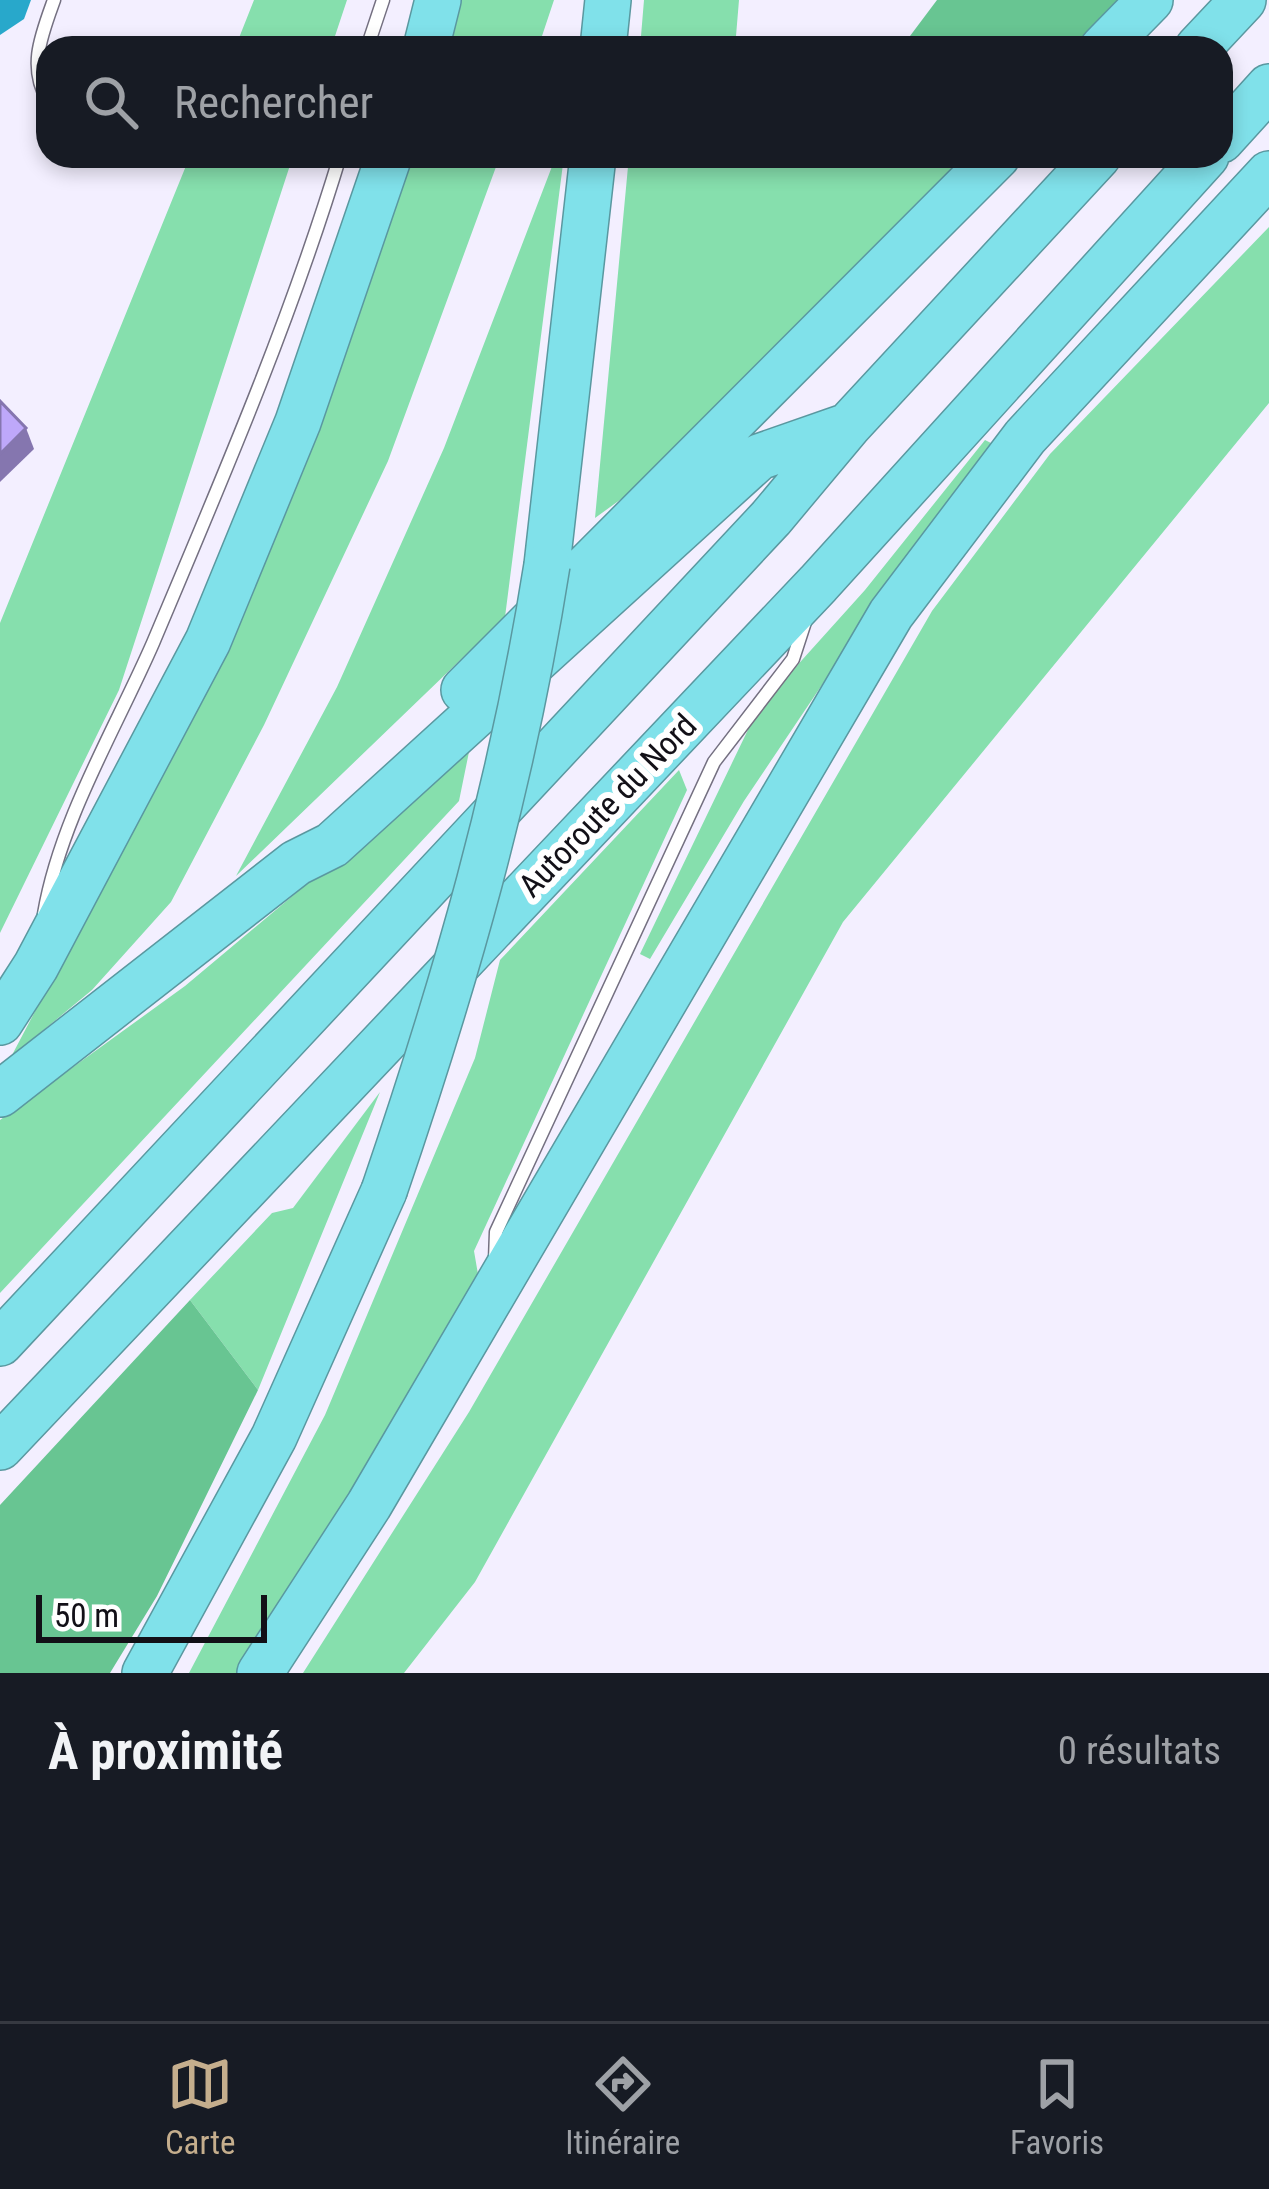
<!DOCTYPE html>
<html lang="fr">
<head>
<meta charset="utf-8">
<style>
  :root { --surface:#171b24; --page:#20242c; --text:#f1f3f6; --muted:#9ea1a6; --line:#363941; --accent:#c5ae8d }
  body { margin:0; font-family:"Roboto Condensed",sans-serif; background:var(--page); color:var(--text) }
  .scale { position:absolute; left:36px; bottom:30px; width:231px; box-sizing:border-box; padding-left:12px; border:6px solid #121017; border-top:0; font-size:33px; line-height:42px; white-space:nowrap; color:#121017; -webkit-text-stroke:9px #fff; paint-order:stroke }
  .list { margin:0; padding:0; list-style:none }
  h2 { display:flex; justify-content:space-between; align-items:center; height:156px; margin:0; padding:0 48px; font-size:51px }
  h2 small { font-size:39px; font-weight:400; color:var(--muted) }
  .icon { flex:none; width:66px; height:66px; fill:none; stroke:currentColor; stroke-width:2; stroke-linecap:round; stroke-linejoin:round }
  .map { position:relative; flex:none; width:1269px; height:1673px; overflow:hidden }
  .search { position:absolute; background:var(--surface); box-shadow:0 6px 18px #0003; left:36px; right:36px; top:36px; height:132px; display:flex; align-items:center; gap:30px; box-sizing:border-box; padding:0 42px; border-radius:36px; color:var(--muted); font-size:45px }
  .sheet { height:348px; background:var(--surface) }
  nav { display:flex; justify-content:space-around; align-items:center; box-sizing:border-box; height:168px; border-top:3px solid var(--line); background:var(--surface); font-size:33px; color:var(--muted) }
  nav a { display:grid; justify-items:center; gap:6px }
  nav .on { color:var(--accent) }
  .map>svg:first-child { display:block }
  .green { fill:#86dfad }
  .forest { fill:#68c592 }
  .water { fill:#28a8cb }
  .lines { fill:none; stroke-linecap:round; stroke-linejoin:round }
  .lane-casing { stroke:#747081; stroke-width:15 }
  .highway-casing { stroke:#5a98a0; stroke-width:48 }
  .lane { stroke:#fff; stroke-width:12 }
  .highway { stroke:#80e1ea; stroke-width:45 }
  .highway-bridge-casing { stroke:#5a98a0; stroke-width:48; stroke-linecap:butt }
  .highway-bridge { stroke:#80e1ea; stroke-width:45 }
  .shaded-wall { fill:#8576af }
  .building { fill:#bea8fa; stroke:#8576af; stroke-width:3 }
  .labels { text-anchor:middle; stroke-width:12; stroke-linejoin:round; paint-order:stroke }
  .street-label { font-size:33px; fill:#121017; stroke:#fff }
</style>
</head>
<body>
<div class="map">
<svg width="1269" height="1673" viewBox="0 0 1269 1673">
  <rect width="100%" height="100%" fill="#f3efff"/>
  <!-- green -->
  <path class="green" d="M254,0H347L331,48H235Z
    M456,0H554L538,48H441Z
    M644,0H739L735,48H640Z
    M190,156H293L119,690L0,933V623Z
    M407,156H500L388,461L264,725L171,902L92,990L11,1057L234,633Z
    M556,156H564L505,617L236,876L337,687L444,448Z
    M629,156H968L653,476L595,518Z
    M1269,227V403L843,922L475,1582L404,1673H303L469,1412L932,611L1050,454Z
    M985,440L997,446L930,524L744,801L650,959L640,954L758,709L865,590Z
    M470,747L459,801L0,1293V1120L185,986Z
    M679,770L687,790L474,1251L479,1280L243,1673H189L325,1415L475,1058L500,960Z
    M380,1092L258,1390L190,1300L272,1213L293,1208Z"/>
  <!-- forest -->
  <path class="forest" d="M937,0H1121L1074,48H901Z
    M190,1300L258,1390L157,1596L110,1673H0V1505Z"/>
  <!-- water -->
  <path class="water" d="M0,0H31L24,19L0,35Z"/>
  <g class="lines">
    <defs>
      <path id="lane" d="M367,48L383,0
        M48,101C28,67 41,36 54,0
        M44,914C60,820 115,730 153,643C220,484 290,322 340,156
        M495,1260L496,1232L714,762L793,659L806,619"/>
      <path id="highway" d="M426,48L438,0
        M603,48L608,0
        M1103,48L1150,0
        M1198,48L1243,0
        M1221,140L1269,87
        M547,565L593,156
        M464,690L997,156
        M0,1022L36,966L208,641L298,422L389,156
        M0,1094L296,863L332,845L759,457L845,427
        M0,1343L771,518L848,426L1098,156
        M0,1447L818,584L1206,156
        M145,1673L274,1437L384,1191
        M260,1673L369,1505L891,614L1025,437L1269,174"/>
    </defs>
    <!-- lane casing -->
    <use href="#lane" class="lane-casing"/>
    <!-- highway casing -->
    <use href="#highway" class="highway-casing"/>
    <!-- lane -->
    <use href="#lane" class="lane"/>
    <!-- highway -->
    <use href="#highway" class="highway"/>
    <defs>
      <path id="highway-bridge" d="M384,1191C456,980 512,786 547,565"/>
    </defs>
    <!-- highway-bridge casing -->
    <use href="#highway-bridge" class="highway-bridge-casing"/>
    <!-- highway-bridge -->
    <use href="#highway-bridge" class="highway-bridge"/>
  </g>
  <!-- shaded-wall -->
  <path class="shaded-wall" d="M26,428L34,449L0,482V454Z"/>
  <!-- building -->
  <path class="building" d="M0,401L26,428L0,454Z"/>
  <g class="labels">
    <!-- street labels -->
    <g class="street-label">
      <text transform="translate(607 805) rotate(-46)" y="12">Autoroute du Nord</text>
    </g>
  </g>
</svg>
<div class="scale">50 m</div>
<div class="search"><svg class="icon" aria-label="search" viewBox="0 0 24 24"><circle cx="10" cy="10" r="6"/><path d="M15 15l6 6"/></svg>Rechercher</div>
</div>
<section class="sheet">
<h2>À proximité<small>0 résultats</small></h2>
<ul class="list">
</ul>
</section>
<nav>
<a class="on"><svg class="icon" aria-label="map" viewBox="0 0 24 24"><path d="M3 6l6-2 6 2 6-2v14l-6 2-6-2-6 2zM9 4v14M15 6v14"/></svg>Carte</a>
<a><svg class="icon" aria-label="directions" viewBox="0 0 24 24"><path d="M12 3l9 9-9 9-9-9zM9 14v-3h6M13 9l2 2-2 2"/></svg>Itinéraire</a>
<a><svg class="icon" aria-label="saved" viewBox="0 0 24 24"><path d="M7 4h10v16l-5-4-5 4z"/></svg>Favoris</a>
</nav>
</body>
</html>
